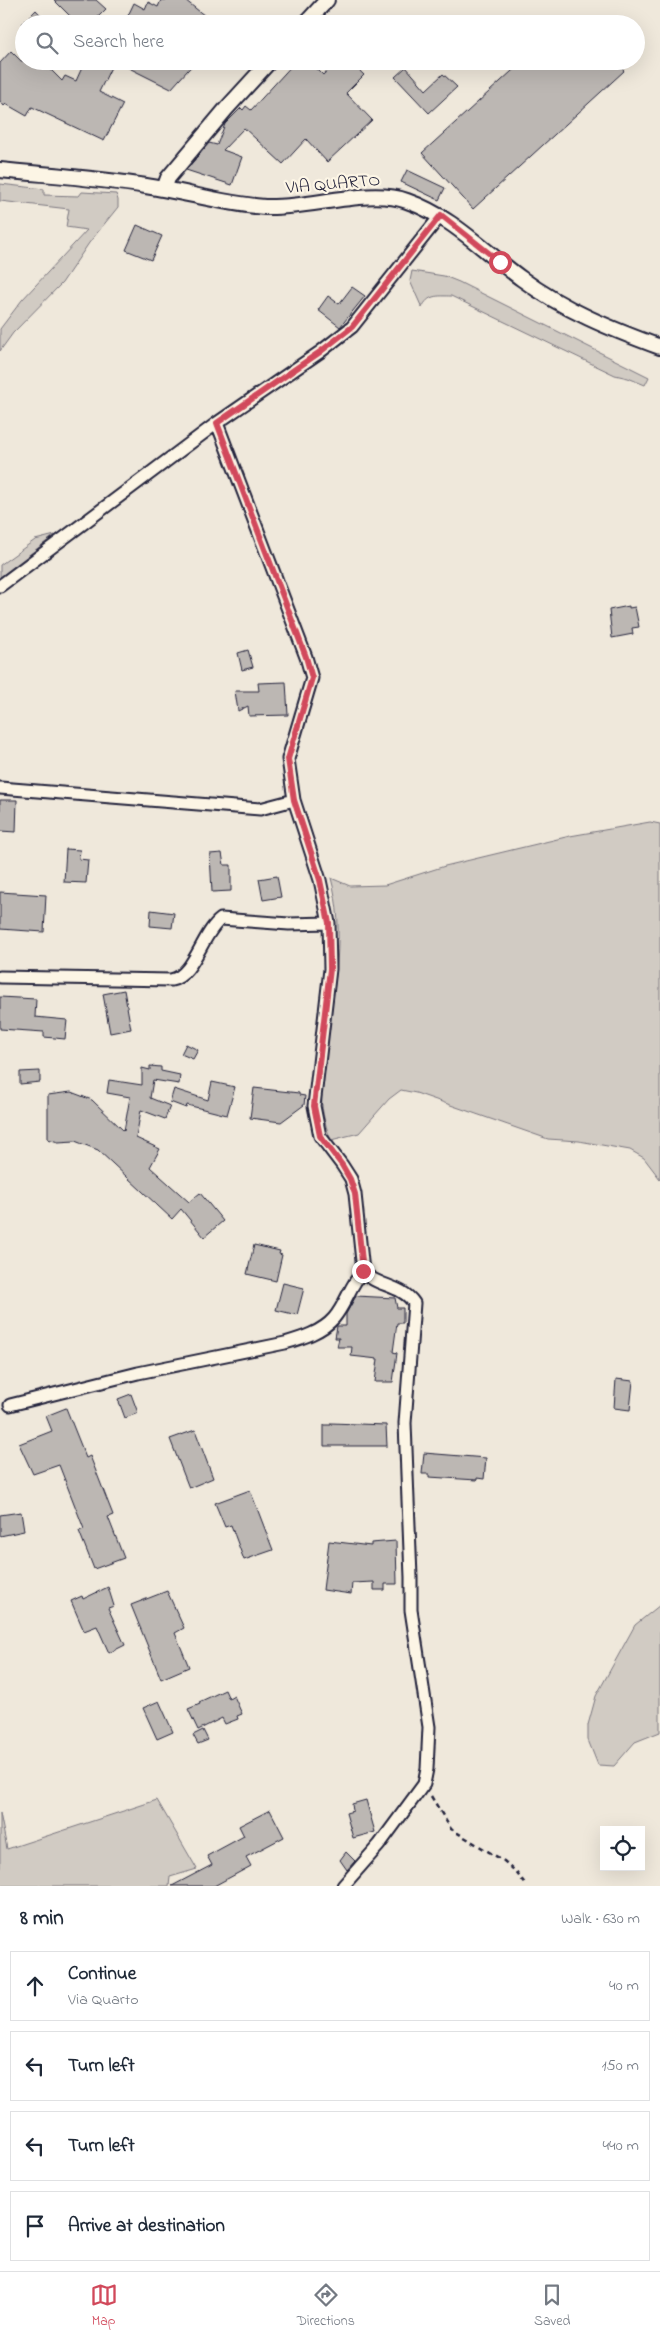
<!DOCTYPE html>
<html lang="en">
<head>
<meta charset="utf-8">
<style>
  :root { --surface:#fff; --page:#f6f6f7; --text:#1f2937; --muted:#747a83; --line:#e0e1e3; --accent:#d1495b }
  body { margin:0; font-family:"Indie Flower",sans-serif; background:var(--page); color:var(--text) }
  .controls { position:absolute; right:15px; bottom:15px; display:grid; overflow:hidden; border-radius:0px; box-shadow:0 5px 20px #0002 }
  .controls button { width:45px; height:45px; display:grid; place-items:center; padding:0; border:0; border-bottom:1px solid var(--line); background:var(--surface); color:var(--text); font:25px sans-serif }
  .stop { position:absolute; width:15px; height:15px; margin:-11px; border:4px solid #d1495b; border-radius:50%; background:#fff }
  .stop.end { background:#d1495b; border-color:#fff; box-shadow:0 1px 5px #0008 }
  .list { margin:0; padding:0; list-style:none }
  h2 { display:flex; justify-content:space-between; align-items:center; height:65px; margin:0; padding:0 20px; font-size:21px }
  h2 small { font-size:16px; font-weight:400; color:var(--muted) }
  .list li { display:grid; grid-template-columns:32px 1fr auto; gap:15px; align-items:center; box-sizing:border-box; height:70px; margin:0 10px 10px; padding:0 10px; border:1px solid var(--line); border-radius:0px }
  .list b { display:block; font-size:19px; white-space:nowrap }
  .list p { margin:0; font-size:16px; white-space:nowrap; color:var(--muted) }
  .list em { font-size:16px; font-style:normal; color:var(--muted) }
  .icon { flex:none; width:28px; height:28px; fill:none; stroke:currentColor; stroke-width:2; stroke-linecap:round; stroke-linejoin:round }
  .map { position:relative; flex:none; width:660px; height:1886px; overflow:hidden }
  .search { position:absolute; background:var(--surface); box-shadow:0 5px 20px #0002; left:15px; right:15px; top:15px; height:55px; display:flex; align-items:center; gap:12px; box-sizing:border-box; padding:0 18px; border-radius:28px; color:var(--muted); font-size:19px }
  .sheet { height:385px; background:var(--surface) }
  nav { display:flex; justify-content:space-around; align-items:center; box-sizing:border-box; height:70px; border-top:1px solid var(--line); background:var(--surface); font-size:14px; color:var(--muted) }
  nav a { display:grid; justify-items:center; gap:2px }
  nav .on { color:var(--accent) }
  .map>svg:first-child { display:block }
  .green { fill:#d1cbc3; stroke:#7a767f }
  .building { fill:#bcb7b3; stroke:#22223b }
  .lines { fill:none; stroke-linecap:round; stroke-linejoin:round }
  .minor-casing { stroke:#22223b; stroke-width:15 }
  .tertiary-casing { stroke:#22223b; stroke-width:18 }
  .path { stroke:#22223b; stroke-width:2.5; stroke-dasharray:5 4; stroke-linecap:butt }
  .minor { stroke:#fcf5e5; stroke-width:11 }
  .tertiary { stroke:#fcf5e5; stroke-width:14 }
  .route { stroke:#d1495b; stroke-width:6 }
  .labels { text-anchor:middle; stroke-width:4.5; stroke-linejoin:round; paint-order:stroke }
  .street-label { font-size:18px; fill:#22223b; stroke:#fcf5e5 }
</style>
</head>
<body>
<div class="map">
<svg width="660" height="1886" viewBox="0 0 660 1886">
  <rect width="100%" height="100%" fill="#efe8db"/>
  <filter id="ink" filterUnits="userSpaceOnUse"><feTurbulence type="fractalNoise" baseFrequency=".02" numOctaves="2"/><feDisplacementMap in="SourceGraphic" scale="10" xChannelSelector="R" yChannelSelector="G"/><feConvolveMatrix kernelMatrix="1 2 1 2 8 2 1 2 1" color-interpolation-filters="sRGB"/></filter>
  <g filter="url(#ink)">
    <!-- green -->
    <path class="green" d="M0,184L44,189V195L79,196L82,192L116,194L118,200V207L89,243L62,283L13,333L0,351V329L22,300L87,230L66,227L69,209L0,201Z
      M412,271L444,276L459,282L649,377L645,385L628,378L615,375L451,296C438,296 428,294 422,308L410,281Z
      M55,535L0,577V565L35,540Z
      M650,822L660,824V1179L644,1158L630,1150L579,1141L548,1139L416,1093L401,1090L389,1099L359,1133L331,1140C316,1103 322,1080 327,1042C334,988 346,932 331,878L350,886L385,885L445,866L570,836Z
      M660,1605V1732L635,1742L614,1766L598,1765L588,1740V1725L596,1696L635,1625Z
      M157,1800L197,1869L170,1877L169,1886H0V1813L7,1849Z"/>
    <!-- building -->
    <path class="building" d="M54,0H96L106,9L91,24H78Z
      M161,0H185L215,24H124L134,3L145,9L148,2L158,7Z
      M36,10L49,24H22Z
      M11,51L21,61H42L62,81L65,76L76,81L85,61H114L99,92L123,104L104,141L32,107L27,116L6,104L4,106L0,101V63Z
      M115,61H196L171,89Z
      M296,61H309L323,75L336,61H349L364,75L346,93L372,120L327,162L306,139L283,164L244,128L223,150L242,157L232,185L186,170L209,143L217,145L225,124L241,108L243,110L246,106L251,110Z
      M523,61H615L624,71L473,209L422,153Z
      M406,67L426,90L443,74L457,87L429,113L395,77Z
      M407,170L445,188L439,200L401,182Z
      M137,225L162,236L151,260L126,250Z
      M352,287L365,296L340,327L318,310L328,296L339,304Z
      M629,606V608L635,607L639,627L632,628L633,634L612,638L609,610Z
      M248,650L253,667L242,670L238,653Z
      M286,682L288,715L249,716L248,706L238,711L235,691H259L258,683Z
      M0,800H17L16,832L0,831Z
      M66,849L80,850L79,859L88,860L86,883L64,882Z
      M222,853L224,865H231V891L212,892L210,854Z
      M277,876L281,897L263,900L259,879Z
      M0,892L46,895L44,932L0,929Z
      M151,910L174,913L172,928L150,926Z
      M124,990L131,1029L110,1033L103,994Z
      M0,997L36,999L35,1017L67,1020L65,1039L44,1037V1032L0,1029Z
      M186,1044L198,1050L193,1059L181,1054Z
      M150,1066L161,1067V1071L180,1075L179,1084L153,1080L150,1098L170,1106L165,1119L141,1110L136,1138L160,1149L150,1167L189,1202L200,1193L223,1221L204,1237L181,1209L172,1219L98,1150L75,1141L58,1142L48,1139V1095L71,1092L92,1100L124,1131L130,1097L107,1093L109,1080L142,1085V1068L150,1070Z
      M40,1071V1082L20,1084V1072Z
      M212,1082L235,1087L227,1115L187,1105L186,1108L170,1102L174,1089L208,1100Z
      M254,1088L299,1093V1095L305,1096L304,1105L281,1122L250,1118Z
      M254,1245L280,1251L279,1254L282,1255L276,1281L247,1274Z
      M283,1283L304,1288L297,1315L276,1310Z
      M356,1296L395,1298L397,1308H403V1323H397L393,1352L397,1353L393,1382H375L378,1359L351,1356L352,1347H337L339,1338H335L337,1326H346V1314Z
      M616,1379L633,1381L630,1410L614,1408Z
      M131,1394L138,1413L125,1418L118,1399Z
      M66,1408L86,1458L90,1456L99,1479L113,1515L108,1517L124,1558L94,1569L79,1531L84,1529L59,1465L33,1474L19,1444L52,1431L46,1416Z
      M331,1423L386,1425L387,1446H324V1425H331Z
      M195,1430L213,1478L189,1488L170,1439Z
      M424,1453L486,1458L484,1479L477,1478V1480L429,1477V1474H422Z
      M250,1490L273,1550L244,1560L231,1525L225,1527L215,1503Z
      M21,1512L24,1531L0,1536V1515Z
      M329,1541L371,1546V1543L396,1541L397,1584H385V1590H374V1582L352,1583L351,1594L323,1590Z
      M108,1587L114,1606L108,1608L125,1645L109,1653L97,1626L84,1631L71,1601L82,1596L83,1599Z
      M167,1591L184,1628L175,1633L189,1667L161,1679L131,1605Z
      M225,1690L229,1699L234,1696L242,1714L237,1716L238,1719L225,1724L222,1718L198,1730L188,1709L200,1704L199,1702Z
      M159,1701L173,1732L157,1739L143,1708Z
      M203,1730L208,1740L198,1744L193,1735Z
      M366,1800L375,1832L353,1838L346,1813L353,1811L352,1804Z
      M270,1810L284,1837L246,1857L251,1866L214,1886H172L212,1865L207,1856L244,1836L239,1826Z
      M346,1852L355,1861L347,1870L340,1860Z"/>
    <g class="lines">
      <defs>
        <path id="minor" d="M0,586L217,423L320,352L352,327L441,215
          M0,788L260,809L294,800
          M0,977L171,980C194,976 202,933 221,919L289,924L329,923
          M10,1405L138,1373L285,1343C302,1338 322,1332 334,1318C346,1304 350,1285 363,1271L355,1194L351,1179L342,1165L320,1136L314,1106L330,969L329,923L320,880L294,800L288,759L312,678L306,657L217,423
          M343,1886L379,1845L424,1784L427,1769L429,1727L411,1610V1577L405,1423L414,1303C401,1284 376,1287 363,1271"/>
        <path id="tertiary" d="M305,24L327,0
          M0,170C49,175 98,178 146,186C186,192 225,204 265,207C308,209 369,187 407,201C453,217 483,251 522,279C564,310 611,329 660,347
          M164,189L168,178L226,109L270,61"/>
      </defs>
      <!-- minor casing -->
      <use href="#minor" class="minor-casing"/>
      <!-- tertiary casing -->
      <use href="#tertiary" class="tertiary-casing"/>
      <!-- path -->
      <path class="path" d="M431,1796L451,1829L504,1861L515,1871L527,1886"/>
      <!-- minor -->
      <use href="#minor" class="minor"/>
      <!-- tertiary -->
      <use href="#tertiary" class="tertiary"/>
    </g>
  </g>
  <g class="lines" filter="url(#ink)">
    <!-- route -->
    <path class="route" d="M363,1271L355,1194L350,1179L342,1165L320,1136L314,1106L330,969L329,923L320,880L294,800L288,759L312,678L306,657L217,423L320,352L352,327L441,215L500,262"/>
  </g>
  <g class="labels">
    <!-- street labels -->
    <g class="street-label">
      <text transform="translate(333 183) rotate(-5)" y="6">VIA QUARTO</text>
    </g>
  </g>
</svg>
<div class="controls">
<button><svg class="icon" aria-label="locate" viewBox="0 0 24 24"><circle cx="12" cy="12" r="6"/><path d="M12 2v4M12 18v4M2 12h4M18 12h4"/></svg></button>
</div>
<div class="stop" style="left:500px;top:262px"></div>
<div class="stop end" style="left:363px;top:1271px"></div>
<div class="search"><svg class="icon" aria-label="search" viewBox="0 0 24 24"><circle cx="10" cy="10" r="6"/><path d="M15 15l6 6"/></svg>Search here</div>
</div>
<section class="sheet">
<h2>8 min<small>Walk · 630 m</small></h2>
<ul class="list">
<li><svg class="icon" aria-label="ahead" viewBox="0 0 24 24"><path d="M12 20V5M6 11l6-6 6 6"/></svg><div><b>Continue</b><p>Via Quarto</p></div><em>40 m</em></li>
<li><svg class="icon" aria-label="left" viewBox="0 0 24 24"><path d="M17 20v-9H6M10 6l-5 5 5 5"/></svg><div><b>Turn left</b></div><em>150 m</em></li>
<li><svg class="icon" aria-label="left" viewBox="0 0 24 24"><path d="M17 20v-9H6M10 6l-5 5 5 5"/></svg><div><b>Turn left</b></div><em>440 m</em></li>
<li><svg class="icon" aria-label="arrive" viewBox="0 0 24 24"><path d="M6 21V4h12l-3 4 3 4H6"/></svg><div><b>Arrive at destination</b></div></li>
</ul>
</section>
<nav>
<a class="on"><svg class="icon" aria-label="map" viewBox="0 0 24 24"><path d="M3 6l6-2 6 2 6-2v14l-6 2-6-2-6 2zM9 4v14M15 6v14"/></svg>Map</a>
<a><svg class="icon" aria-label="directions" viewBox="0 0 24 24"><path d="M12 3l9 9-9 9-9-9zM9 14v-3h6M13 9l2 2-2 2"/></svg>Directions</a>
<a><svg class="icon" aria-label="saved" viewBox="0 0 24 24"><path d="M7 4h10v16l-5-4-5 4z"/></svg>Saved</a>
</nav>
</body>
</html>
